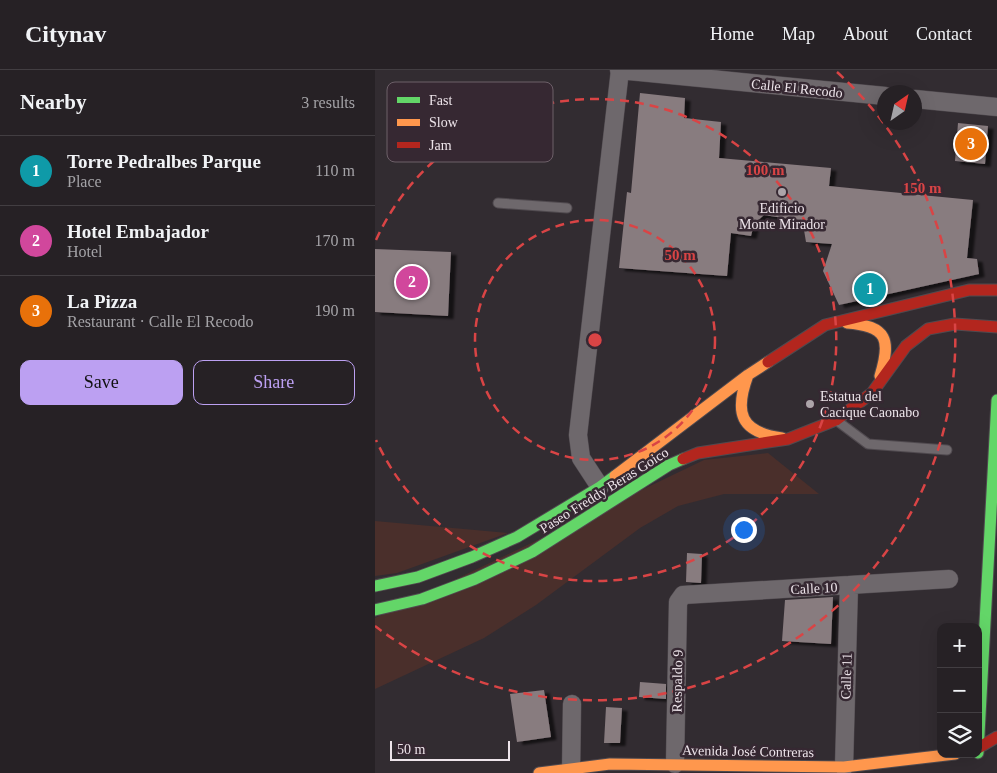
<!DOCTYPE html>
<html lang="en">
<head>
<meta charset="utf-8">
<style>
  :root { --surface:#262125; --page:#322e32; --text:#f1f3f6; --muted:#a4a3a7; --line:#423e42; --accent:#bca0f2 }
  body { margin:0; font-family:"Times New Roman",serif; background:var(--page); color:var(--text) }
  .controls { position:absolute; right:15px; bottom:15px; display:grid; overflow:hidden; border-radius:10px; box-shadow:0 5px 20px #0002 }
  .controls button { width:45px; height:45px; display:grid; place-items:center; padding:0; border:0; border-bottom:1px solid var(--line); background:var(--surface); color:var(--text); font:25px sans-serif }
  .compass { position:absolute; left:502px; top:15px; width:45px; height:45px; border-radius:50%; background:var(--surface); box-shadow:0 5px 20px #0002; rotate:34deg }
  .scale { position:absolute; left:15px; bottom:12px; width:120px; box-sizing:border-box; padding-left:5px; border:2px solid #ede4ea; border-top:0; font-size:14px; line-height:18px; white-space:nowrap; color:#ede4ea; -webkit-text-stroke:4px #362832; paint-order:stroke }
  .you { position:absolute; left:368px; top:459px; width:18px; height:18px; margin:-12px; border:4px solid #fff; border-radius:50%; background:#1a73e8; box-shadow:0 0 0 8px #1a73e833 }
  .badge { display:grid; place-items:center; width:32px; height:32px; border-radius:50%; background:var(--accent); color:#fff; font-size:16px; font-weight:700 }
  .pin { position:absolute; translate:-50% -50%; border:2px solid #fff; box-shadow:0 1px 5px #0006 }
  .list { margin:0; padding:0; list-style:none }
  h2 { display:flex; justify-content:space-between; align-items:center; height:65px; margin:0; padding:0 20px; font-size:21px }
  h2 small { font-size:16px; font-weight:400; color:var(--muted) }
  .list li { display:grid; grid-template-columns:32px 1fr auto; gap:15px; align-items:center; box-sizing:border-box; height:70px; padding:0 20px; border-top:1px solid var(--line) }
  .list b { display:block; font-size:19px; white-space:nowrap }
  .list p { margin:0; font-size:16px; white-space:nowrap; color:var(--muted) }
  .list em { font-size:16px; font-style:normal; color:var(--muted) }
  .actions { display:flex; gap:10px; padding:15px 20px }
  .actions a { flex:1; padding:11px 0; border:1px solid var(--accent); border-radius:10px; text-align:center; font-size:18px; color:var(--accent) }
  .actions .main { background:var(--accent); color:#111 }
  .icon { flex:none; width:28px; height:28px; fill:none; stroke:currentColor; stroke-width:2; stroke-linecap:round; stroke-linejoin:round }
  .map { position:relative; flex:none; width:622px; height:703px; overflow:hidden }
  header { display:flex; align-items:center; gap:30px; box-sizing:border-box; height:70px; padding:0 25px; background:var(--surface); border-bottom:1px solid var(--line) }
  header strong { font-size:24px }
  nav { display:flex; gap:28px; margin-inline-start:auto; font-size:18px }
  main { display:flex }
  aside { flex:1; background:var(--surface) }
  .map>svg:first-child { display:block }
  .green { fill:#4a2f2b }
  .building { fill:#887b7f; filter:url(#shadow) }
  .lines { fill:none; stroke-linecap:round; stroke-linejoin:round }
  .lane-casing { stroke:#504a4f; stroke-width:11 }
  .street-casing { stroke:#504a4f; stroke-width:19 }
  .fast-casing { stroke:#504a4f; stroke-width:13 }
  .slow-casing { stroke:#504a4f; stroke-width:13 }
  .jam-casing { stroke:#504a4f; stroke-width:13 }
  .lane { stroke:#6e686c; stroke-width:9 }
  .street { stroke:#6e686c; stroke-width:18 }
  .fast { stroke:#63d668; stroke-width:11 }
  .slow { stroke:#ff974d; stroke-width:11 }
  .jam { stroke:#b3261e; stroke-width:11 }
  .ring { fill:none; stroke:#d94445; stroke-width:2.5; stroke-dasharray:9 6 }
  .poi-dot { fill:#aca4a9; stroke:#362832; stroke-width:2 }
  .labels { text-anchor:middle; stroke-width:5; stroke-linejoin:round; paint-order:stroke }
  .street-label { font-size:14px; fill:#ede4ea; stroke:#362832 }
  .poi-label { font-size:14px; fill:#ede4ea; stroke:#362832 }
  .key { fill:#362832; stroke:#6d6069; stroke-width:1 }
  .key-label { font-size:14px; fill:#ede4ea }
  .centre { fill:#d94445; stroke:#362832; stroke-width:2.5 }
  .ring-label { font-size:15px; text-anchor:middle; font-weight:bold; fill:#d94445; stroke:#362832; stroke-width:5; stroke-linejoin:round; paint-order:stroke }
</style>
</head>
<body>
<header>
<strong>Citynav</strong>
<nav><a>Home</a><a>Map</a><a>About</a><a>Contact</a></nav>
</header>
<main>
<aside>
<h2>Nearby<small>3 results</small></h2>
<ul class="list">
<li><span class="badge" style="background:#0f9aa8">1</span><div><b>Torre Pedralbes Parque</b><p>Place</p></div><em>110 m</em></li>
<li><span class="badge" style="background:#d1479c">2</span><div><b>Hotel Embajador</b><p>Hotel</p></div><em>170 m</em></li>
<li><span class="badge" style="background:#e8710a">3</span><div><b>La Pizza</b><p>Restaurant · Calle El Recodo</p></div><em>190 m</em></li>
</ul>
<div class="actions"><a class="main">Save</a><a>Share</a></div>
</aside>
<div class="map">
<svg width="622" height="703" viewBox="0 0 622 703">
  <defs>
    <filter id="shadow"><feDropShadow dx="5.5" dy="3" stdDeviation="1" flood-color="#0009"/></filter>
  </defs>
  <rect width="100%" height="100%" fill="#322c31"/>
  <!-- green -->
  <path class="green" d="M393,383L444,424H349L303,436L265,458L161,535L109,568L0,619V548L329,390Z
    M0,451L133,463L22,503L0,506Z"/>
  <!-- building -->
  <path class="building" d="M265,23L310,28L309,48L346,52L344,88L456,98L454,116L598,130L592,188L602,189L604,204L464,235L448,201L457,174L431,172L429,160L421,150L389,145L379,154L376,166L356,163L352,206L244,198L252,122L256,123Z
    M583,53L613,56L610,94L580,91Z
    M0,179L76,182L73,246L0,242Z
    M312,483L327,484L326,513L311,512Z
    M458,527L456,574L407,571L410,530Z
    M265,612L291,614V629L264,627Z
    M169,620L176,667L142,672L135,624Z
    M231,637L247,638L245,673H229Z"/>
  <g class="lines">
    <defs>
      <path id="lane" d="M123,133L192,138
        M461,350L493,374L572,380"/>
      <path id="street" d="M244,0L510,26
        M540,29L622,37
        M225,417L206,388L203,365L245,0
        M300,694L303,532L308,525L574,509
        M469,697L474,515
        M196,703L197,634"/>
      <path id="fast" d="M0,516L43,507L97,487L142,467L225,417L240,406
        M0,540L47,529L100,509L157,482L294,395L308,389
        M603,683L622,330"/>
      <path id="slow" d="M472,253C513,256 516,270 505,306
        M373,305C359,343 365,362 407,368
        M240,406L373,305L393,292
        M164,703L235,694L469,697L580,684"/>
      <path id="jam" d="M393,292L450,255L594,220H622
        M308,389L323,383L413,369L461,350L497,323L531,276L553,259L580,254L622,257
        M603,678L622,667"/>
    </defs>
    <!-- lane casing -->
    <use href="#lane" class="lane-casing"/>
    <!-- street casing -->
    <use href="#street" class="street-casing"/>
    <!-- fast casing -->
    <use href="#fast" class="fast-casing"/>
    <!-- slow casing -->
    <use href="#slow" class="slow-casing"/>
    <!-- jam casing -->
    <use href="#jam" class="jam-casing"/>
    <!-- lane -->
    <use href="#lane" class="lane"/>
    <!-- street -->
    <use href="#street" class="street"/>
    <!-- fast -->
    <use href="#fast" class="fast"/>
    <!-- slow -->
    <use href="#slow" class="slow"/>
    <!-- jam -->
    <use href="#jam" class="jam"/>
  </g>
  <!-- distance rings -->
  <g class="ring">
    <circle cx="220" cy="270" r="120"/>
    <path d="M1 170A241 241 0 1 1 1 370"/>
    <path d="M462 2A361 361 0 0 1 0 556"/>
  </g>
  <!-- markers -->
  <g class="poi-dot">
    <circle cx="407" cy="122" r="5"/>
    <circle cx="435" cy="334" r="5"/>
  </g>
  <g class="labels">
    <!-- street labels -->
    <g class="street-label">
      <text transform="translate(422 18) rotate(6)" y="5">Calle El Recodo</text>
      <text transform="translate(229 420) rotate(-32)" y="5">Paseo Freddy Beras Goico</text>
      <text transform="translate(439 518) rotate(-3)" y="5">Calle 10</text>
      <text transform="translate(471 606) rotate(-88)" y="5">Calle 11</text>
      <text transform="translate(302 611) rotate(-89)" y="5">Respaldo 9</text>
      <text transform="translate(373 681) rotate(1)" y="5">Avenida José Contreras</text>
    </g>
    <!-- poi labels -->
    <g class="poi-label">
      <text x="407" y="143">Edificio<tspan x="407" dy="16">Monte Mirador</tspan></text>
      <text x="445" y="331" text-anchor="start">Estatua del<tspan x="445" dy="16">Cacique Caonabo</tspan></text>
    </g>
  </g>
  <!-- legend -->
  <rect x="12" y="12" width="166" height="80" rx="8" class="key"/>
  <rect x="22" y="27" width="23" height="6" fill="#63d668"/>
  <rect x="22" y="49" width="23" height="7" fill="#ff974d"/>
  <rect x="22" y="72" width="23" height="6" fill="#b3261e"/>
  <g class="key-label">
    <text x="54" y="35">Fast</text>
    <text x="54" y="57">Slow</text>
    <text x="54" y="80">Jam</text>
  </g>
  <circle cx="220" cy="270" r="8" class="centre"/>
  <g class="ring-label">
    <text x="390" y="105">100 m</text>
    <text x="547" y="123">150 m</text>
    <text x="305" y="190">50 m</text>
  </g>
</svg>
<div class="controls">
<button>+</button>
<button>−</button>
<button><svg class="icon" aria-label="layers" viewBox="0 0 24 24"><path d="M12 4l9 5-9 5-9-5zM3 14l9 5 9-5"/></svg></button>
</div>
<svg class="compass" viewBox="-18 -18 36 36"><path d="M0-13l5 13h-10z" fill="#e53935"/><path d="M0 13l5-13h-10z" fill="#a4a3a7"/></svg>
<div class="scale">50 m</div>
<div class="you"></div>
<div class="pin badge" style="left:495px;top:219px;background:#0f9aa8">1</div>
<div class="pin badge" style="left:37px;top:212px;background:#d1479c">2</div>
<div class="pin badge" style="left:596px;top:74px;background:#e8710a">3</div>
</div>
</main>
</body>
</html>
